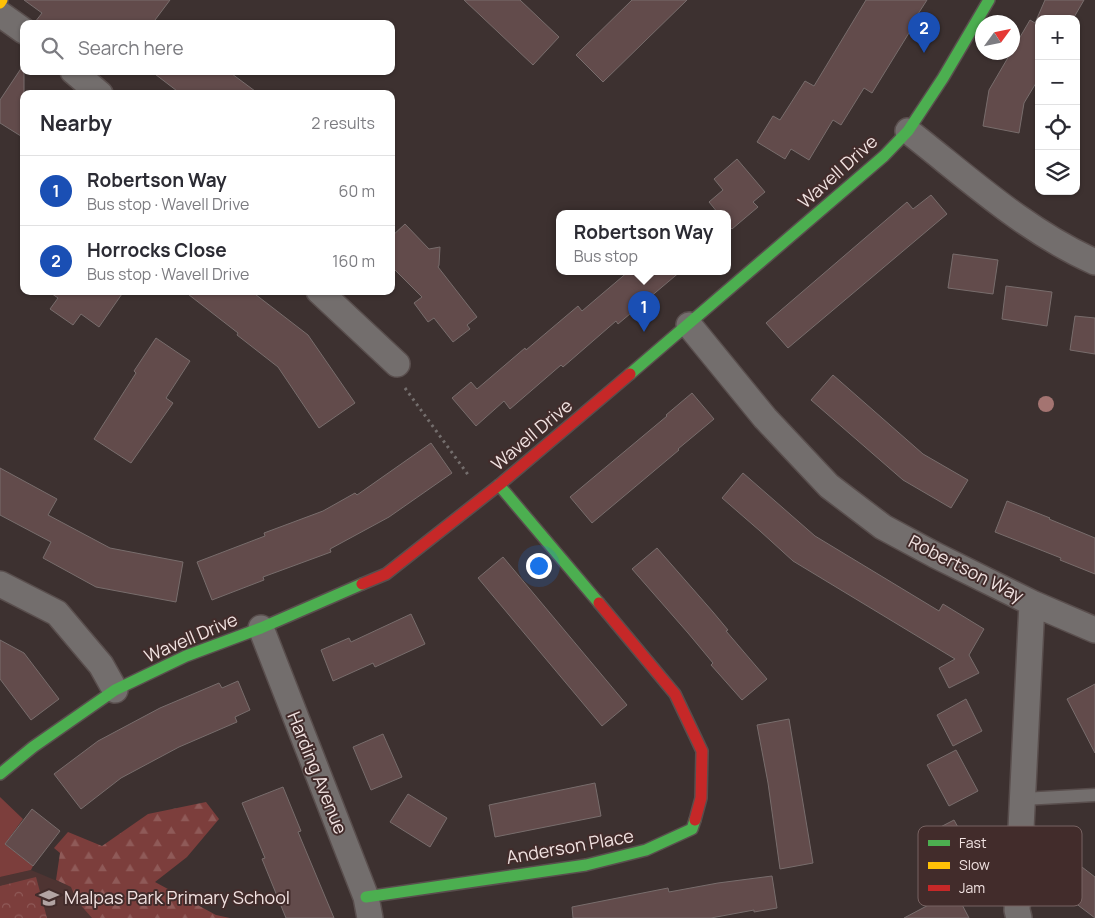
<!DOCTYPE html>
<html lang="en">
<head>
<meta charset="utf-8">
<style>
  :root { --surface:#fff; --page:#f7f7f7; --text:#2b2b33; --muted:#7c7c81; --line:#e1e1e2; --accent:#686165 }
  body { margin:0; font-family:Manrope,sans-serif; background:var(--page); color:var(--text) }
  .controls { position:absolute; right:15px; top:15px; display:grid; overflow:hidden; border-radius:10px; box-shadow:0 1px 4px #0004 }
  .controls button { width:45px; height:45px; display:grid; place-items:center; padding:0; border:0; border-bottom:1px solid var(--line); background:var(--surface); color:var(--text); font:25px sans-serif }
  .compass { position:absolute; left:975px; top:15px; width:45px; height:45px; border-radius:50%; background:var(--surface); box-shadow:0 1px 4px #0004; rotate:57deg }
  .you { position:absolute; left:538px; top:565px; width:18px; height:18px; margin:-12px; border:4px solid #fff; border-radius:50%; background:#1a73e8; box-shadow:0 0 0 8px #1a73e833 }
  .badge { display:grid; place-items:center; width:32px; height:32px; border-radius:50%; background:var(--accent); color:#fff; font-size:16px; font-weight:700 }
  .pin { position:absolute; translate:-50% -41px; filter:drop-shadow(0 1px 2px #0008) }
  .pin::after { content:''; position:absolute; top:26px; width:18px; height:15px; background:inherit; clip-path:polygon(0 0,100% 0,50% 100%) }
  .popup { position:absolute; left:556px; top:210px; width:175px; height:65px; box-sizing:border-box; display:grid; place-content:center; border-radius:10px; background:var(--surface); filter:drop-shadow(0 1px 4px #0005); font-size:16px; white-space:nowrap; color:var(--muted) }
  .popup b { font-size:19px; color:var(--text) }
  .popup::after { content:''; position:absolute; left:50%; top:100%; margin-left:-10px; border:10px solid transparent; border-top-color:var(--surface) }
  .list { margin:0; padding:0; list-style:none }
  h2 { display:flex; justify-content:space-between; align-items:center; height:65px; margin:0; padding:0 20px; font-size:21px }
  h2 small { font-size:16px; font-weight:400; color:var(--muted) }
  .list li { display:grid; grid-template-columns:32px 1fr auto; gap:15px; align-items:center; box-sizing:border-box; height:70px; padding:0 20px; border-top:1px solid var(--line) }
  .list b { display:block; font-size:19px; white-space:nowrap }
  .list p { margin:0; font-size:16px; white-space:nowrap; color:var(--muted) }
  .list em { font-size:16px; font-style:normal; color:var(--muted) }
  .icon { flex:none; width:28px; height:28px; fill:none; stroke:currentColor; stroke-width:2; stroke-linecap:round; stroke-linejoin:round }
  .map { position:relative; flex:none; width:1095px; height:918px; overflow:hidden }
  .search { position:absolute; background:var(--surface); box-shadow:0 1px 4px #0004; left:20px; top:20px; width:375px; height:55px; display:flex; align-items:center; gap:12px; box-sizing:border-box; padding:0 18px; border-radius:10px; color:var(--muted); font-size:19px }
  .panel { position:absolute; background:var(--surface); box-shadow:0 1px 4px #0004; left:20px; top:90px; width:375px; height:205px; border-radius:10px }
  .map>svg:first-child { display:block }
  .built { fill:#4e3432 }
  .grass { fill:#7c3e3c }
  .forest { fill:url(#forest-firs) }
  .park { fill:url(#park-crowns) }
  .building { fill:#624b4b; stroke:#786d6c }
  .lines { fill:none; stroke-linecap:round; stroke-linejoin:round }
  .lane-casing { stroke:#594e4d; stroke-width:15 }
  .street-casing { stroke:#594e4d; stroke-width:28 }
  .fast-casing { stroke:#594e4d; stroke-width:14 }
  .slow-casing { stroke:#594e4d; stroke-width:14 }
  .jam-casing { stroke:#594e4d; stroke-width:14 }
  .path { stroke:#746e6d; stroke-width:3; stroke-dasharray:2.5 4; stroke-linecap:butt }
  .lane { stroke:#736e6d; stroke-width:12 }
  .street { stroke:#736e6d; stroke-width:25 }
  .fast { stroke:#4caf50; stroke-width:11 }
  .slow { stroke:#ffc107; stroke-width:11 }
  .jam { stroke:#c62828; stroke-width:11 }
  .tree { fill:#a47471 }
  .labels { text-anchor:middle; stroke-width:4; stroke-linejoin:round; paint-order:stroke }
  .street-label { font-size:18px; fill:#f1e2e1; stroke:#422c2b }
  .poi-label { font-size:18px; fill:#f1e2e1; stroke:#422c2b; text-anchor:start }
  .key { fill:#422c2b; stroke:#776362; stroke-width:1 }
  .key-label { font-size:14px; fill:#f1e2e1 }
</style>
</head>
<body>
<div class="map">
<svg width="1095" height="918" viewBox="0 0 1095 918">
  <defs>
    <pattern id="forest-firs" width="22" height="20" patternUnits="userSpaceOnUse" patternTransform="scale(1.25)"><rect width="22" height="20" fill="#7c3e3c"/><path d="M5 1l3.5 6h-7zM16 11l3.5 6h-7z" fill="#8f5a58"/></pattern>
    <pattern id="park-crowns" width="20" height="18" patternUnits="userSpaceOnUse" patternTransform="scale(1.25)"><rect width="20" height="18" fill="#7c3e3c"/><path d="M2 6a3 3 0 1 1 6 0M12 15a3 3 0 1 1 6 0" fill="none" stroke="#8f5a58"/></pattern>
  </defs>
  <rect width="100%" height="100%" fill="#3d3130"/>
  <!-- built -->
  <path class="built" d="M31,870L124,909L134,918H0V877Z"/>
  <!-- grass -->
  <path class="grass" d="M0,797L23,819L5,844L33,866L31,870L0,877Z"/>
  <!-- forest -->
  <path class="forest" d="M206,802L219,819L187,857L155,882L216,915L230,918H92L77,901L71,887L56,880L60,853L54,848L68,832L102,846L148,814Z"/>
  <!-- park -->
  <path class="park" d="M36,877L47,918H0V886Z"/>
  <!-- building -->
  <path class="building" d="M24,0H170L152,24H36L35,22L42,13Z
    M464,0H520L559,37L533,65Z
    M632,0H687L603,82L576,55Z
    M866,0H927L918,14L920,15L872,93L864,88L841,125L833,120L809,160L791,149L785,159L757,142L773,116L780,120L805,81L814,86Z
    M1045,0H1084L1073,19H1039V78L1024,103L1019,133L983,126L989,90L1030,20L1035,23Z
    M24,64V138L0,123V100Z
    M151,71H228L259,94H181Z
    M737,159L765,192L753,202L758,207L732,229L728,225V213H718L709,202L723,190L714,179Z
    M931,195L947,214L788,348L766,323L907,202L913,209Z
    M405,224L429,249L440,247L439,265L438,267L477,317L467,325L470,329L453,342L434,318L428,322L414,303L422,297L391,266V237Z
    M953,254L998,260L993,294L948,288Z
    M629,271H681L618,324L616,321L563,367L561,365L510,409L504,401L476,426L452,398L471,382L477,389L525,348L526,350L578,306L582,311Z
    M1006,286L1052,292L1047,326L1002,319Z
    M48,291H124L99,327L81,314L73,325L50,309L58,298Z
    M184,291H251L308,335L355,403L319,428L278,367L237,335L238,333Z
    M1075,316L1095,318V354L1070,350Z
    M156,338L190,361L166,398L173,403L131,463L94,439L136,373L134,371Z
    M833,375L923,454L968,480L951,508L903,480L811,400Z
    M692,393L714,419L678,449L679,450L592,523L570,497L667,416L666,415Z
    M431,443L452,473L389,517L330,549L331,552L263,577L264,580L212,600L197,562L265,536L264,533L323,511L355,493L357,495Z
    M0,468L57,499L48,515L110,548L183,562L176,602L96,587L43,558L51,542L0,515Z
    M743,473L815,536L939,611L943,604L984,629L969,655L979,673L949,688L939,668L955,659L793,561L760,531L722,498Z
    M1007,501L1050,518L1049,519L1095,538V574L1060,560L1061,558L995,532Z
    M657,548L713,612L728,630L726,631L767,679L742,700L711,665L713,663L688,633L632,569Z
    M503,557L627,705L602,726L478,578Z
    M411,614L425,644L375,667L373,663L333,681L321,650L349,638L351,642Z
    M0,640L24,653L59,699L31,720L0,679Z
    M238,681L250,710L235,717L237,722L179,747L121,778L81,809L54,774L98,741L160,708L219,683L222,688Z
    M1095,684V753L1067,699Z
    M966,699L982,731L953,746L937,715Z
    M789,719L813,863L780,869L768,783L757,725Z
    M383,734L402,777L371,790L353,747Z
    M956,750L978,791L949,806L927,765Z
    M595,783L601,816L495,837L489,805Z
    M283,787L301,831L298,832L334,918H286L262,859L265,858L242,803Z
    M408,794L447,818L430,847L390,822Z
    M32,809L60,831L33,866L5,844Z
    M954,820L976,860L947,876L925,835Z
    M1078,864L1095,877V918L1058,890Z
    M772,876L777,908L754,912V910L711,918H573L572,907L668,888L669,892L718,883Z
    M955,891L969,918H904Z"/>
  <g class="lines">
    <defs>
      <path id="lane" d="M1023,799L1095,795"/>
      <path id="street" d="M0,14L24,31
        M73,71L100,94
        M908,131C967,177 1025,231 1095,262
        M319,291L397,364
        M689,325L765,418L829,486L883,527L935,555L1032,603L1095,630
        M0,584L57,613L101,665L115,690
        M261,628L366,897L370,918
        M1019,918L1017,910L1032,603"/>
      <path id="fast" d="M630,374L884,156L908,131L943,78L989,0
        M499,485L599,603
        M0,774L33,747L115,690L186,656L261,628L362,584
        M366,897L586,865L646,850L692,829L695,820"/>
      <path id="slow" d="M0,3L2,0"/>
      <path id="jam" d="M362,584L386,574L499,485L630,374
        M599,603L675,694L702,751L701,798L695,820"/>
    </defs>
    <!-- lane casing -->
    <use href="#lane" class="lane-casing"/>
    <!-- street casing -->
    <use href="#street" class="street-casing"/>
    <!-- fast casing -->
    <use href="#fast" class="fast-casing"/>
    <!-- slow casing -->
    <use href="#slow" class="slow-casing"/>
    <!-- jam casing -->
    <use href="#jam" class="jam-casing"/>
    <!-- path -->
    <path class="path" d="M405,388L469,476"/>
    <!-- lane -->
    <use href="#lane" class="lane"/>
    <!-- street -->
    <use href="#street" class="street"/>
    <!-- fast -->
    <use href="#fast" class="fast"/>
    <!-- slow -->
    <use href="#slow" class="slow"/>
    <!-- jam -->
    <use href="#jam" class="jam"/>
  </g>
  <!-- trees -->
  <circle class="tree" cx="1046" cy="404" r="8"/>
  <!-- icons -->
  <defs>
    <symbol id="school-bare" viewBox="-9 -9 18 18"><path d="M0-5L7-2L0 1L-7-2ZM-4 1L0 2.5L4 1V4Q0 6-4 4Z" fill="#b2a4a3" stroke="#422c2b" stroke-width="2.5" paint-order="stroke"/></symbol>
  </defs>
  <g fill-rule="evenodd">
    <use href="#school-bare" x="35" y="884" width="28" height="28"/>
  </g>
  <g class="labels">
    <!-- street labels -->
    <g class="street-label">
      <text transform="translate(838 172) rotate(-42)" y="6">Wavell Drive</text>
      <text transform="translate(532 435) rotate(-40)" y="6">Wavell Drive</text>
      <text transform="translate(966 569) rotate(27)" y="6">Robertson Way</text>
      <text transform="translate(191 638) rotate(-23)" y="6">Wavell Drive</text>
      <text transform="translate(317 773) rotate(68)" y="6">Harding Avenue</text>
      <text transform="translate(570 847) rotate(-10)" y="6">Anderson Place</text>
    </g>
    <!-- poi labels -->
    <g class="poi-label">
      <text x="64" y="904">Malpas Park Primary School</text>
    </g>
  </g>
  <!-- legend -->
  <rect x="918" y="826" width="164" height="80" rx="8" class="key"/>
  <rect x="928" y="840" width="22" height="6" fill="#4caf50"/>
  <rect x="928" y="862" width="22" height="7" fill="#ffc107"/>
  <rect x="928" y="885" width="22" height="6" fill="#c62828"/>
  <g class="key-label">
    <text x="959" y="848">Fast</text>
    <text x="959" y="870">Slow</text>
    <text x="959" y="893">Jam</text>
  </g>
</svg>
<div class="controls">
<button>+</button>
<button>−</button>
<button><svg class="icon" aria-label="locate" viewBox="0 0 24 24"><circle cx="12" cy="12" r="6"/><path d="M12 2v4M12 18v4M2 12h4M18 12h4"/></svg></button>
<button><svg class="icon" aria-label="layers" viewBox="0 0 24 24"><path d="M12 4l9 5-9 5-9-5zM3 14l9 5 9-5"/></svg></button>
</div>
<svg class="compass" viewBox="-18 -18 36 36"><path d="M0-13l5 13h-10z" fill="#e53935"/><path d="M0 13l5-13h-10z" fill="#7c7c81"/></svg>
<div class="you"></div>
<div class="pin badge" style="left:644px;top:332px;background:#1a4fb4">1</div>
<div class="popup"><b>Robertson Way</b>Bus stop</div>
<div class="pin badge" style="left:924px;top:53px;background:#1a4fb4">2</div>
<div class="search"><svg class="icon" aria-label="search" viewBox="0 0 24 24"><circle cx="10" cy="10" r="6"/><path d="M15 15l6 6"/></svg>Search here</div>
<section class="panel">
<h2>Nearby<small>2 results</small></h2>
<ul class="list">
<li><span class="badge" style="background:#1a4fb4">1</span><div><b>Robertson Way</b><p>Bus stop · Wavell Drive</p></div><em>60 m</em></li>
<li><span class="badge" style="background:#1a4fb4">2</span><div><b>Horrocks Close</b><p>Bus stop · Wavell Drive</p></div><em>160 m</em></li>
</ul>
</section>
</div>
</body>
</html>
